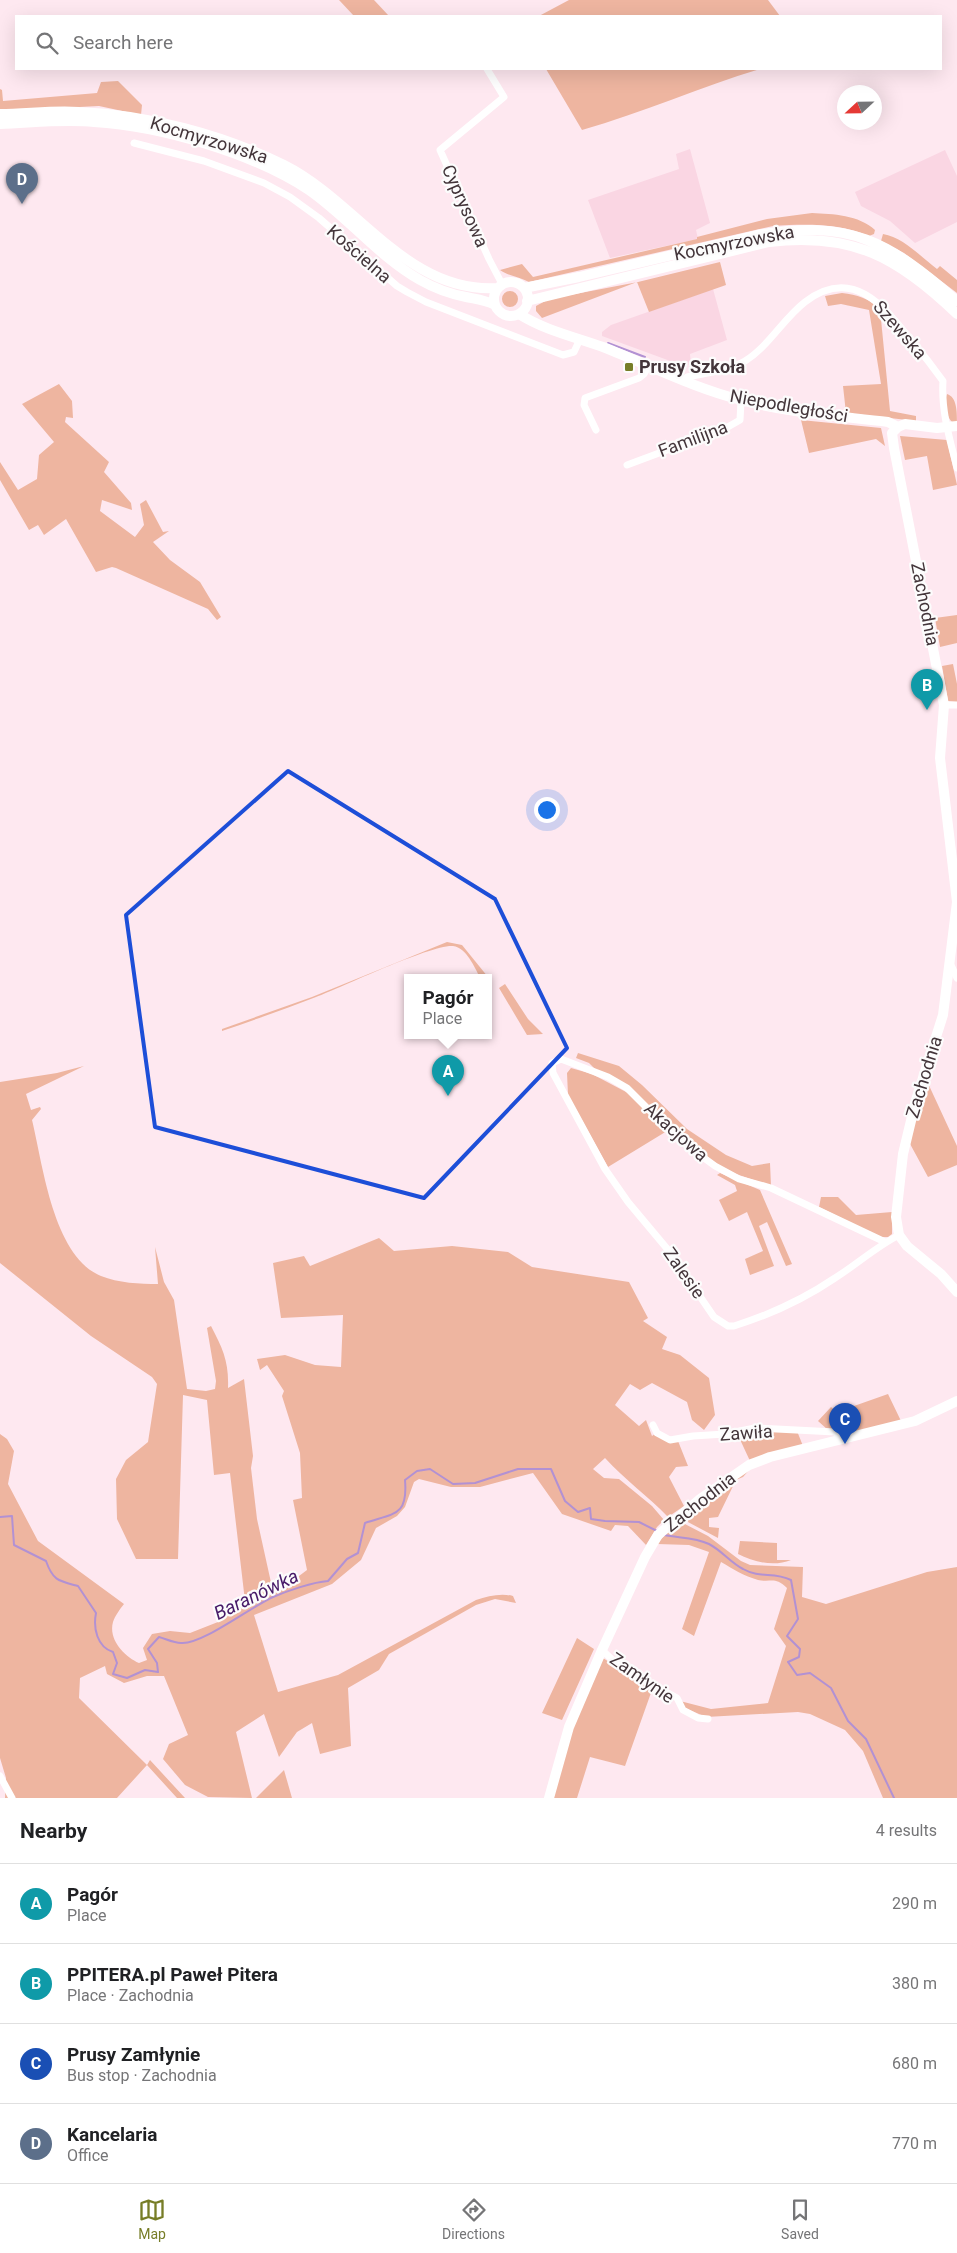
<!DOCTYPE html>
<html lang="en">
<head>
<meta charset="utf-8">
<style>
  :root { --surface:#fff; --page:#f6f6f6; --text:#202124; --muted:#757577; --line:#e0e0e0; --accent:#777d27 }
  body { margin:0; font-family:Roboto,sans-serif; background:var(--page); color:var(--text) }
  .compass { position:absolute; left:837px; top:85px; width:45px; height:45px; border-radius:50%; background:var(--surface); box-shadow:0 5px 20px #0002; rotate:248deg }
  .you { position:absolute; left:546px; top:809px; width:18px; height:18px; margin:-12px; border:4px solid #fff; border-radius:50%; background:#1a73e8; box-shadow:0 0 0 8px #1a73e833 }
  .badge { display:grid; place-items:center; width:32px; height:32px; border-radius:50%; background:var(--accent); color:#fff; font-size:16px; font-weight:700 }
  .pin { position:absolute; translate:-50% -41px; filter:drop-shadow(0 1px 2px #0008) }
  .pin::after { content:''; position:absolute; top:26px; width:18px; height:15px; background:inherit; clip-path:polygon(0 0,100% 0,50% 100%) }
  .popup { position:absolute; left:404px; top:974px; width:88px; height:65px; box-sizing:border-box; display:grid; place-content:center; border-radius:0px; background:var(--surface); filter:drop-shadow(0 1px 4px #0005); font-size:16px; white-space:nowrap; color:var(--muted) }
  .popup b { font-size:19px; color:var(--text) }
  .popup::after { content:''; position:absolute; left:50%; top:100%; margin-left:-10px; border:10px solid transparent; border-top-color:var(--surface) }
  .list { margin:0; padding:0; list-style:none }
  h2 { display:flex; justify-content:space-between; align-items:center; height:65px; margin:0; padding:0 20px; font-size:21px }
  h2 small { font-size:16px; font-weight:400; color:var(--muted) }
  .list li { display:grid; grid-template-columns:32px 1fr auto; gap:15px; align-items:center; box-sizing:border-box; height:80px; padding:0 20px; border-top:1px solid var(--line) }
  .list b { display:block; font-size:19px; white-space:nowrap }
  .list p { margin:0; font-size:16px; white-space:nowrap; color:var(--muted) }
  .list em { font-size:16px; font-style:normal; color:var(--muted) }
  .icon { flex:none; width:28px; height:28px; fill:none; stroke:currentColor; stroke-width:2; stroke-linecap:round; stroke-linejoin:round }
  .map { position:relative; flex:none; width:957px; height:1798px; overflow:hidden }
  .search { position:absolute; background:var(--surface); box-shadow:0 5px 20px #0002; left:15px; right:15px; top:15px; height:55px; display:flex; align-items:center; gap:12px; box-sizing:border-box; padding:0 18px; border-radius:0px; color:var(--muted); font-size:19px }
  .sheet { height:385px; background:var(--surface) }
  nav { display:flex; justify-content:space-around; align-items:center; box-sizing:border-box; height:70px; border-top:1px solid var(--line); background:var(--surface); font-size:14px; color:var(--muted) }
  nav a { display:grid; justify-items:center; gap:2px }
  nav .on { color:var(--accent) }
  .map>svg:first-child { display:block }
  .built { fill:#fad6e3 }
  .green { fill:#eeb5a0 }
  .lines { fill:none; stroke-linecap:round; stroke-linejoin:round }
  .stream { stroke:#b291d3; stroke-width:2 }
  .street { stroke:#fff; stroke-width:7 }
  .secondary { stroke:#fff; stroke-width:10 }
  .marked { fill:none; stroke:#1d4ed8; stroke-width:4; stroke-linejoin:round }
  .poi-dot { fill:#777d27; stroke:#fcfcfc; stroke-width:2 }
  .labels { text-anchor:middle; stroke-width:4.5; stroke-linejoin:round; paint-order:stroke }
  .street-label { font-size:18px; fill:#43353a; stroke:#fcfcfc }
  .poi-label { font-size:18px; font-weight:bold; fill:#43353a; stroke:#fcfcfc; text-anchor:start }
  .water-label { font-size:19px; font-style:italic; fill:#471a68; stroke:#fcfcfc }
</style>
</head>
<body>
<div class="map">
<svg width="957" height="1798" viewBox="0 0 957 1798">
  <rect width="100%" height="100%" fill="#fee8f0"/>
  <!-- built -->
  <path class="built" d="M690,149L710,223L696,230L698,239L610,258L588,200L679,169L676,154Z
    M945,150L957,176V222L915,243L890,221L861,206L855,192Z
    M713,289L727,340L690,354L691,365L673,362L602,336V332L611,325Z"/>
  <!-- green -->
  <path class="green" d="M339,0H374L389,16H354Z
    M569,0H768L780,16H539Z
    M546,69H760C700,87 642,113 582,130Z
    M118,81L142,105L141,115L99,106L0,111V89L2,90L3,101L97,93L101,82Z
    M812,213C833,214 859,215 875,230L874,234L869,236C839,223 805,224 773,226L529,282C520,277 508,276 500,270L522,264L533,277L697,239V237L767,219Z
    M883,234C903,237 921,257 937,269L940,266L957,280V293L904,253L881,241Z
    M720,262L726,285L649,312L637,282L542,318L536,311V306L549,299L638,282Z
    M502 299a8 8 0 1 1 16 0a8 8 0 1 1-16 0Z
    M842,293C857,295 869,298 880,309L890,411L916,416V421L846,413L843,386L881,384L869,310L841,304L828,306L825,296Z
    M59,384L72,401L73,418L66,417L65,422L109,462L104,472L131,503L132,510L102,500L100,511L135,537L144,525L140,504L146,500L163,532L169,531L153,542L170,560L200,582L221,617L217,620L208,609L116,568L112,567L96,572L66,519L44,535L38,525L29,530L0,480V462L18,490L37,479L39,455L54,442L22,404Z
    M947,394C957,397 957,412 957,423L952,422C946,416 944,402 947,394Z
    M801,420L881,428L885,446L876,439L809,453Z
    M900,436L947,440L957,485L933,490L927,456L905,460Z
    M957,615V643L940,647L935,618Z
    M953,664L957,684V702L948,701L942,666Z
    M447,942L462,945L488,977H480C474,967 467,948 453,946C432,944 342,987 316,997C285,1009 254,1020 222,1031V1029L312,997Z
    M505,984L528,1019L543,1034L527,1035L499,988Z
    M578,1053L619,1066L642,1085L687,1129L726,1155L752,1166L770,1163L771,1186L736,1174L717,1164L680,1137L629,1086L597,1071L589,1063L576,1058Z
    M84,1066L26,1094L31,1110L40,1107L41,1109L32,1120C43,1165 53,1256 101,1276C118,1283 140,1284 158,1284L155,1247L164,1282L174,1300L187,1389L206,1391L215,1389L216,1381L207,1328L211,1326C223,1349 229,1362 228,1388L244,1379L253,1456L251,1468L257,1519L272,1587L287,1585L307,1570L293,1500L302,1498L300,1453L282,1396L284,1391L267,1365L260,1370L257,1359L285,1355L315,1365L341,1367L343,1315L281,1318L273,1263L304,1256L310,1266L379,1238L394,1251L452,1246L508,1252L532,1267L629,1282L648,1318L643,1321L667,1337L662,1349L680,1355L709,1378L715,1415L704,1430L692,1420L687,1402L652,1383L640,1390L630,1384L615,1405L639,1426L646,1420L652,1436L656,1433L678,1441L688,1466L676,1467L669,1477L684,1506L668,1517C648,1496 625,1480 605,1458L593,1469L604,1478L619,1479L652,1506L664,1520L657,1527L646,1545L628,1526L615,1525L611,1531L562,1514L533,1473L480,1487H451L419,1479L414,1482L405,1507L397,1516L376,1528L361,1560L332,1584L254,1615L278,1692L338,1675L476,1600C488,1596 501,1593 513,1596L516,1603L495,1599L476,1605L389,1654L379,1670L348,1688L351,1746L320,1754L312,1723L297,1732L279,1757L264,1714L236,1732L252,1798L208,1797L185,1785L163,1759L169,1744L188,1735L164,1676H147L124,1683L107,1674L105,1666L80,1678L79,1698L147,1765L150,1760L185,1798H177L147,1765L117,1798H5L6,1778L0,1758V1434L7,1439L14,1451L8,1484L38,1541L124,1604C120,1609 115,1616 113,1622C108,1640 125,1657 139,1663L147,1660L143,1648L152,1634L170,1631L190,1633L218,1622L215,1612H224L245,1601L230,1473L214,1475L207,1400L183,1395L178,1559H136L117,1519L116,1479L126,1460L148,1442L157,1384L152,1377L91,1336L0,1263V1082L57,1073Z
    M571,1068L592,1074L628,1093L667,1131L608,1167L568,1095L567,1073Z
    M926,1079L957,1146V1165L928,1177L909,1142Z
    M720,1173L760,1190L792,1264L786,1266L767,1222L759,1226L774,1266L750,1275L745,1259L763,1251L747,1212L729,1221L719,1200L737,1191L735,1185L717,1175Z
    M821,1197H838L856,1215L892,1212V1234L888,1237H880L819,1207Z
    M888,1394L901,1421L842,1435L828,1430L818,1421L831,1407L837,1412Z
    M756,1429L797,1431L803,1446L750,1461L737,1433Z
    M751,1468L743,1477L736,1480L718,1517L709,1518V1527L719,1528L718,1538L686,1521L684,1517Z
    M681,1522L708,1536L741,1561L750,1565L803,1567L802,1597L826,1604L927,1572L957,1567V1798H883L863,1751L845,1730L810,1714L798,1712L706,1717L685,1708L680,1701L711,1709L768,1703L786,1646L774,1629L787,1588C774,1576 772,1583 758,1580C744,1576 733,1569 721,1562L694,1636L682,1629L709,1552L689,1545L657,1544L672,1527Z
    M740,1541L777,1543V1560H791C774,1567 753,1562 738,1554Z
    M577,1638L594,1649L562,1720L542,1713Z
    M603,1658L652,1690L625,1766L590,1757L577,1798H552L573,1727Z
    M284,1770L292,1798H256Z"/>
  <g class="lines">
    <!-- stream -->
    <path class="stream" d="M608,343L645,357
      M0,1517L12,1516L14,1545L46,1561C53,1581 59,1581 78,1586L96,1613C93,1628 97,1647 113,1652L117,1663L113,1674L127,1678L145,1670L158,1672L157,1663L148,1649L159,1637C166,1639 174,1643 181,1643C202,1645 252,1606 273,1597C287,1591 313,1582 328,1581L347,1559L358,1553L365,1523C395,1513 408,1516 405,1480L417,1471L430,1469L453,1484L475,1483L518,1469H551L565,1501L578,1512L590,1508L591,1519L605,1521L639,1522L657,1531
      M664,1535C678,1538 695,1537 709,1544C721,1550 731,1563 743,1569C761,1579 773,1571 791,1580L798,1619L787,1636L800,1649L799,1657L788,1662L797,1675L810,1673L831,1688L848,1721L866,1739L894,1798"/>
    <!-- street -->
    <path class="street" d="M487,69L504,97L440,150L489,259L502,284
      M134,143L204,161L264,183L290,197L319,218L397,286L407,292L426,302L563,355L574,352L580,339
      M685,381L687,377C706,373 728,371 745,361C769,346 783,319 805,302C852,266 883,305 911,340C922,353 933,367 943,381C941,411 950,440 957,468
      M596,430L584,405L585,398L639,378L644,374L648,367
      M627,465L726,428L740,420L741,401
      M944,705H957
      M951,965L957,978
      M885,1242L771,1188L739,1179L715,1166L678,1139L627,1088L608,1077L561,1059L552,1063L553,1073L605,1169L628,1202L669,1251L714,1317L728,1326H734C769,1315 804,1299 835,1278C857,1264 876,1247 899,1235
      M653,1425L657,1433L670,1440L693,1436L725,1434L755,1428L835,1432L843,1439
      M602,1650L619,1666L677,1698L683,1710L698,1718L708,1719
      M0,1776L12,1798"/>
    <!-- secondary -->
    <path class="secondary" d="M0,114C26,114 53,110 79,112C148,115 222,134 284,165C358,202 407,294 498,288
      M0,124C31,123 63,119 94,122C161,126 253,153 309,190C348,217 379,257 420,280C434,288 450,294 466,297C476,299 486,300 495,305
      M494 299a17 17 0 1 1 34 0a17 17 0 1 1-34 0Z
      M524,288L579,277L757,235C850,219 888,241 957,301
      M527,301L769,242C852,232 898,257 957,314
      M519,314C544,330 575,337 603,347C649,365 693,388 741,400C789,413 839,416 888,422L898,427L905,424L937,428L957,426
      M898,427L892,433L894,448L944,705L940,758L957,902L943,1015L916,1100L903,1154L896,1217L899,1235L907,1246L941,1274L957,1292
      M549,1798L569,1727L602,1650L645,1557L658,1535L700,1499L749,1465L770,1457L915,1421L957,1401"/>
  </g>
  <!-- marked area -->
  <path class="marked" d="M288,771L495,899L567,1048L424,1198L155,1127L126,915Z"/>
  <!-- markers -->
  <rect class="poi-dot" x="624" y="362" width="10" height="10" rx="2.5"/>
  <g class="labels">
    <!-- street labels -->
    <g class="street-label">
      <text transform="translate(209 140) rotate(17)" y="6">Kocmyrzowska</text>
      <text transform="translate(465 206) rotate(66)" y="6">Cyprysowa</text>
      <text transform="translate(734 243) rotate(-11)" y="6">Kocmyrzowska</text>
      <text transform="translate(359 254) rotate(41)" y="6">Kościelna</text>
      <text transform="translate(900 330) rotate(49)" y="6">Szewska</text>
      <text transform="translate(789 406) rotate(10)" y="6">Niepodległości</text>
      <text transform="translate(693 439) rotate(-21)" y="6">Familijna</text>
      <text transform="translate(925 604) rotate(79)" y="6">Zachodnia</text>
      <text transform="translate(924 1077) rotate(-73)" y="6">Zachodnia</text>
      <text transform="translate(676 1132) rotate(42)" y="6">Akacjowa</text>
      <text transform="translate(684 1273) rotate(55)" y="6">Zalesie</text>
      <text transform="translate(746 1433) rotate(-4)" y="6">Zawiła</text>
      <text transform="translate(700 1502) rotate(-38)" y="6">Zachodnia</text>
      <text transform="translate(642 1678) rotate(35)" y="6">Zamłynie</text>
    </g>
    <!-- poi labels -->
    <g class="poi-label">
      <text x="639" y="373">Prusy Szkoła</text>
    </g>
    <!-- water labels -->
    <g class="water-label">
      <text transform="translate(256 1594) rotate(-26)" y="7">Baranówka</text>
    </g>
  </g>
</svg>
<svg class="compass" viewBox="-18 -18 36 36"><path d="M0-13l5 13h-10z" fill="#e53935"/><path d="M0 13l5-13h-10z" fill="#757577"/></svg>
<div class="you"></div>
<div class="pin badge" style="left:448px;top:1096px;background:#0f9aa8">A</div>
<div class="popup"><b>Pagór</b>Place</div>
<div class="pin badge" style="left:927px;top:710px;background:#0f9aa8">B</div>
<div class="pin badge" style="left:845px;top:1444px;background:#1a4fb4">C</div>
<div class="pin badge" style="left:22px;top:204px;background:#5c6f8a">D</div>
<div class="search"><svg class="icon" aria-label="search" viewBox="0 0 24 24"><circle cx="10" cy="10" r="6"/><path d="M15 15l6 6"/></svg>Search here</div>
</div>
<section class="sheet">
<h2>Nearby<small>4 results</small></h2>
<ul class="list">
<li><span class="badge" style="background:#0f9aa8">A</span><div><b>Pagór</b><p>Place</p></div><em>290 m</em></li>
<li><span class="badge" style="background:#0f9aa8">B</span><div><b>PPITERA.pl Paweł Pitera</b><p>Place · Zachodnia</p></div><em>380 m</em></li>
<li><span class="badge" style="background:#1a4fb4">C</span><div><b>Prusy Zamłynie</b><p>Bus stop · Zachodnia</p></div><em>680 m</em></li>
<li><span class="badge" style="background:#5c6f8a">D</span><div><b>Kancelaria</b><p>Office</p></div><em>770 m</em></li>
</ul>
</section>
<nav>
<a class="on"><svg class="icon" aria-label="map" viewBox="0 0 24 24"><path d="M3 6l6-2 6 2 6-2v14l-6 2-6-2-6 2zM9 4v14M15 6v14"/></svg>Map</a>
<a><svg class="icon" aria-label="directions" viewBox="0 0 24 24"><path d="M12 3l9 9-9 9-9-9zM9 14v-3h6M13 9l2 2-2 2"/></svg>Directions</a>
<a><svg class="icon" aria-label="saved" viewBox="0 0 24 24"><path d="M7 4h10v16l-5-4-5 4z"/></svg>Saved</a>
</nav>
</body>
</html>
